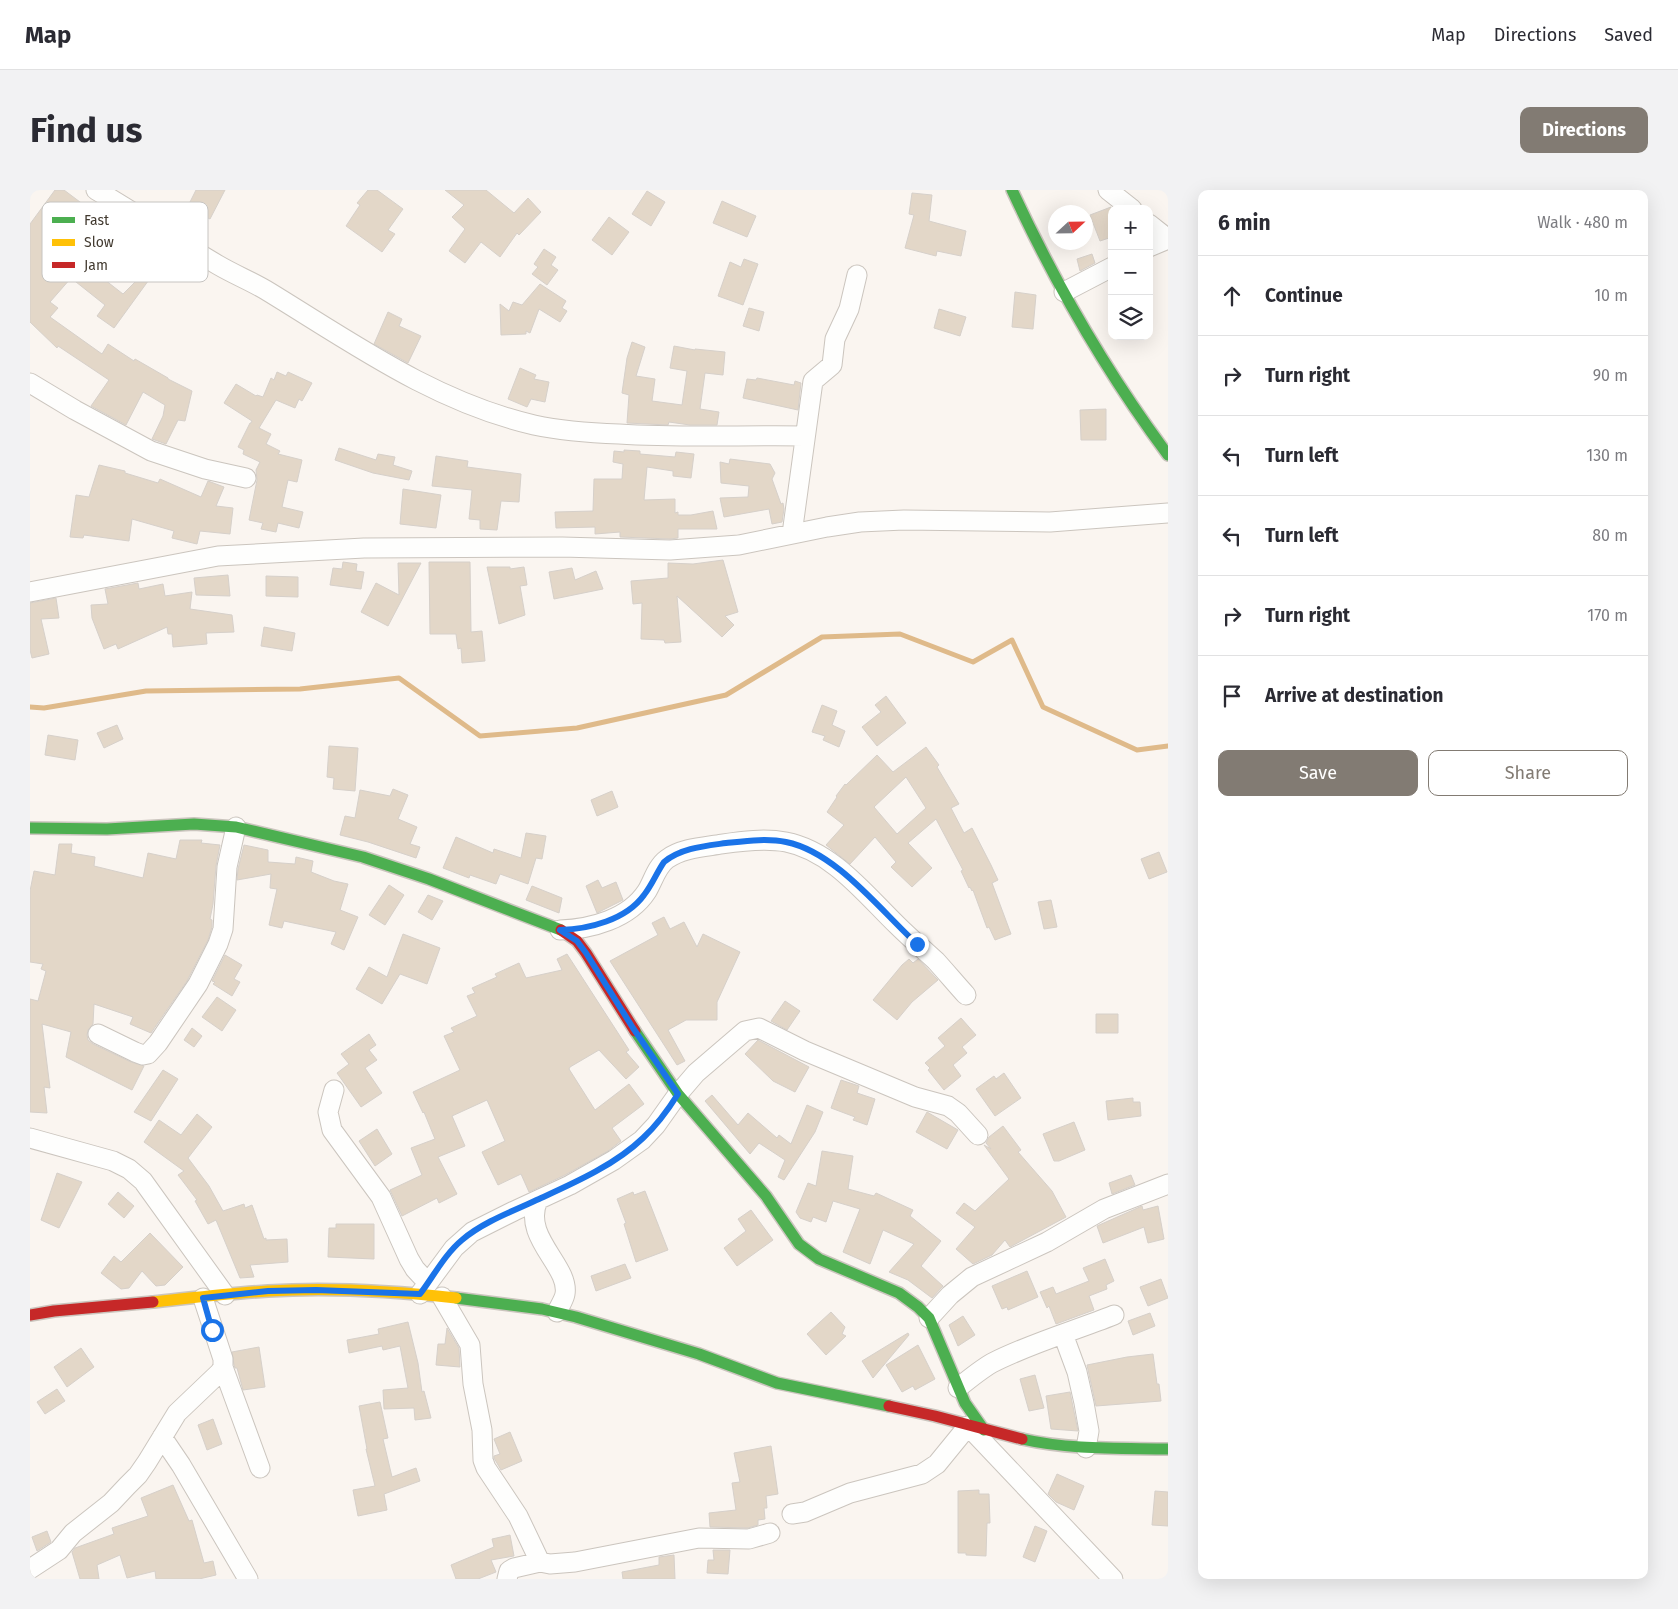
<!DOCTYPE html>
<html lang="en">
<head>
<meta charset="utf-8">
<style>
  :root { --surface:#fff; --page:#f2f2f3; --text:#2b2b33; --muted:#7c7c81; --line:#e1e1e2; --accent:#827b73 }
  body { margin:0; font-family:"Fira Sans",sans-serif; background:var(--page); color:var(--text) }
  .controls { position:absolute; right:15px; top:15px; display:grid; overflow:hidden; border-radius:10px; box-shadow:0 5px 20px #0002 }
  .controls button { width:45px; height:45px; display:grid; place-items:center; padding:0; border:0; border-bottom:1px solid var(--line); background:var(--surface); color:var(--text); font:25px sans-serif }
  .compass { position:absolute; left:1018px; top:15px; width:45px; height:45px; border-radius:50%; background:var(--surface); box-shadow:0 5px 20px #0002; rotate:68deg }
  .stop { position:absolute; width:15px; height:15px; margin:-11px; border:4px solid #1a73e8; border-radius:50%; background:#fff }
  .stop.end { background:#1a73e8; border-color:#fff; box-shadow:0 1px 5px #0008 }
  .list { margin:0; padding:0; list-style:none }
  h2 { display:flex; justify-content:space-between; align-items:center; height:65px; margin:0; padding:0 20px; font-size:21px }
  h2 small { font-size:16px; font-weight:400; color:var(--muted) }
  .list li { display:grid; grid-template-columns:32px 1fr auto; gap:15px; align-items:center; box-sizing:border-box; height:80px; padding:0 20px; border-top:1px solid var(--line) }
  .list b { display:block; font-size:19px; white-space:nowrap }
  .list em { font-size:16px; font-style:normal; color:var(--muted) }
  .actions { display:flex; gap:10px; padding:15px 20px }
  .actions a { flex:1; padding:11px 0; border:1px solid var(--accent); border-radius:10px; text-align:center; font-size:18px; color:var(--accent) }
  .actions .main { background:var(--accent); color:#fff }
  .icon { flex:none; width:28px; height:28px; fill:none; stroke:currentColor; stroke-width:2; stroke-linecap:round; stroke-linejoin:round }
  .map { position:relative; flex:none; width:1138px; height:1389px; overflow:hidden; border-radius:10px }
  header { display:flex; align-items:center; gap:30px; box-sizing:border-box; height:70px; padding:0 25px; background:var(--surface); border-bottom:1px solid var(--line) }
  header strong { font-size:24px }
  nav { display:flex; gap:28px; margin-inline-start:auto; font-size:18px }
  .intro { display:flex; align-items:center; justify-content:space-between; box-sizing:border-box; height:120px; padding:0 30px }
  h1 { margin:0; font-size:35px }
  .button { padding:12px 22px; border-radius:10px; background:var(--accent); color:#fff; font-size:18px; font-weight:700 }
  main { display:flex; gap:30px; padding:0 30px }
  aside { flex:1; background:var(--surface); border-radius:10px; box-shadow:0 5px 20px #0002 }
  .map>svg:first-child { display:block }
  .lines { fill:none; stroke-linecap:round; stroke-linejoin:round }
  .stream { stroke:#dfba8a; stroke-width:5 }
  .building { fill:#e3d7c8; stroke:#d6d0ca; fill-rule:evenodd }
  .street-casing { stroke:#cbc5be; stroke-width:21 }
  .fast-casing { stroke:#cbc5be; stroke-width:14 }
  .slow-casing { stroke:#cbc5be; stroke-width:14 }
  .jam-casing { stroke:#cbc5be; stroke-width:14 }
  .street { stroke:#fefefd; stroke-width:19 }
  .fast { stroke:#4caf50; stroke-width:11 }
  .slow { stroke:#ffc107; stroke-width:11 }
  .jam { stroke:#c62828; stroke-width:11 }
  .route { stroke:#1a73e8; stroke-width:6 }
  .key { fill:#fff; stroke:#c6c4c1; stroke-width:1 }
  .key-label { font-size:14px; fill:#423a30 }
</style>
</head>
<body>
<header>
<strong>Map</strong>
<nav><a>Map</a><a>Directions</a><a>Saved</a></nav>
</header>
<div class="intro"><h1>Find us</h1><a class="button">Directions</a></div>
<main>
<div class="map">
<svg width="1138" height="1389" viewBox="0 0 1138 1389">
  <rect width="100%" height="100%" fill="#faf5f0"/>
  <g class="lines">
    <!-- stream -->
    <path class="stream" d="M0,517L14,518L116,501L270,499L369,488L450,546L547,538L696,505L792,447L870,444L943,472L982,450L1013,517L1107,560L1138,556"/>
  </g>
  <!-- building -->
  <path class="building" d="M25,0H34L74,30L80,22L99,38L88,51L83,47L78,53L64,41L43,65L93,104L115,82L121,87L84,138L67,126L75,115L41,88L20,112L28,118L20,127L72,164L78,154L104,171L105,169L138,188V189L162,201L155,231L148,230L136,254L122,249L133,226L135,215L113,202L96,235L61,216L79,190L28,156L27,158L0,132V34Z
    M166,0H195L180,29L168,23L170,17L160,12Z
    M338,0H347L373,19L358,40L365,44L352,62L316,36L330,15L327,13Z
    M415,0H456L484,23L498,8L511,22L489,45L487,43L470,67L451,52L435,73L419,61L435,39L422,27L434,15Z
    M617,1L635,12L621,36L602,24Z
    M882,3L902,5L899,31L936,41L931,66L907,61L906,66L875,58L884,25L879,24Z
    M692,11L726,26L717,47L683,33Z
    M1081,17L1082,47L1070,51L1060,25Z
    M579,27L599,42L582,65L562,50Z
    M514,59L526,67L521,75L528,80L517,95L502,84L508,77L504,74Z
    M1062,64L1065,73L1050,81L1047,69Z
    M714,69L728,74L713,115L688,106L700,72L711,77Z
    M510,94L536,111L532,118L537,121L530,132L509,119L500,143L496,141V144L471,145L470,114L479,121L483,112L492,115Z
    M985,102L1006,105L1003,139L982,137Z
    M719,118L734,122L729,141L713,136Z
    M909,119L936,127L930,146L904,138Z
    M358,122L372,129L369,136L391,146L378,173L344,154Z
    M602,152L615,157L606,186L625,189L622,211L652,215L657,181L640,178L644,156L665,160V159L695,162L693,185L675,183L670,219L689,222L687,235H660L639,232L638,235L597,233L599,205L592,203L597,168Z
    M490,178L506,185L504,189L519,192L515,212L501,209L497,217L478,209Z
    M247,182L256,186L258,182L282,193L272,211L269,209L265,218L246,210L229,238L241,244L236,254L250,261L248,264L272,270L267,292L258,290L252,317L273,322L269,338L248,333L246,342L231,339L233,333L219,330L227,290L226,280L230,272L213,264L214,260L208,257L220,233H221L222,231L194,213L206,194L226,206L227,205L233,207L241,188L244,190Z
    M727,188L764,195L765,191L771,193L768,220L713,208L717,189L726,190Z
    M1076,219V250H1051L1050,220Z
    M309,258L346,270L348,264L365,267L363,275L382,281L379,290L343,283L305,270Z
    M594,260L610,261V264L645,267L646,262L664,264L661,288L643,286V281L617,277L614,310L645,309V323L648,322V325H661L683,321L687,339H648V348L640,349L590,347V342L565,344V337L526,338L525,322L563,321L564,289H592L593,274L583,272L584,261L594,262Z
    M406,266L438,271L437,277L491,284L489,312L471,311L467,340L450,339V330L439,329L442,300L402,296Z
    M700,269L740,274L745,283L742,289L751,314L753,313L754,319L752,332L742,334L739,319L694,327L690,308L718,307L719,296L691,293L690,272L699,274Z
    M69,275L95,281V283L128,293L130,289L171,307L178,291L194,297L186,316L203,318L200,344L170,341L167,354L142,348L144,341L102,329L99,351L54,345L53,348L40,347L46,305L59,307Z
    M373,299L411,305L406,338L370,334Z
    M693,370L708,422L695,426L704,435L692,447L647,406L651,452L635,453L634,450L611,449L612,413L603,414L601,391L638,388V373L663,374Z
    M313,372L327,374L326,381L334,382L331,399L300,395L303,378L312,379Z
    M399,372H440L441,442L452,441L455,471L432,473L431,458L428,459L426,444H400Z
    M368,373H391L358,436L331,422L346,393L369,405Z
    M457,377H480V379L494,377L497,395L490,396L495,425L469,434Z
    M542,378L545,390L566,381L573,399L524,409L519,382Z
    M198,385L200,406L166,405L164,388Z
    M236,386L268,387V407L236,406Z
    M108,393L109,399L133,394L135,406L162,402L160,419L202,425L204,442L176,443L177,454L143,457L142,444H138L137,437L88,459L86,454L74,459L62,428L61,415L78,414L75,399Z
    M26,408L29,428L11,429L19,464L2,468L0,460V413Z
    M234,437L265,443L262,461L231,456Z
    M856,506L876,533L847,556L832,537L851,522L845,515Z
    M792,515L807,521L802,535L815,541L809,557L793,550L795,546L782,542Z
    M87,535L93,549L74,558L67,543Z
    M18,545L48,550L45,570L15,565Z
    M299,556L328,558L325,601L303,599L304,588L297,587Z
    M896,557L909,575L907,577L929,614L921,618L934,643L942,638L961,675L968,690L962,693L981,744L965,750L959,737L957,738L943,700L942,701L940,697L939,698L931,681L933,680L906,629L878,653L902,678L882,697L861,677L866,672L845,647L820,674L796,655L814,635L797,622L807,607L806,606L815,594L816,595L847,565L863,582ZM876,587L896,618L867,644L844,617Z
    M363,599L378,605L368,629L387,637L380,654L390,657L386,668L338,652L310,645L315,626L325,628L330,600L360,606Z
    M582,601L588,617L567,626L561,610Z
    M496,643L516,646L512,669L506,668L498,694L470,684L466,694L440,685L439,688L413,678L426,647L463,663L464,659L491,668Z
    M150,650H172L171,653L190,655L186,676L183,714L180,729L182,730V737L178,750L157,791L121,843L100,834L103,827L64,814L63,834L58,840L57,845L58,850L63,854L101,872L114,876L102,900L36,867L41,842L12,834L20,898L14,897L17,923L0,922V809L8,811L16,781L11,779L13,774L0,772V701L4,681L25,685L29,654H42L41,663L65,667L64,676L113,688L118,663L146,669Z
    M214,655L238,660V672L265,674L266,667L283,671L281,682L304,691L318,694L310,720L328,727L314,760L301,754L306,742L254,731L252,738L239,735L247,699L240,698L241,684L207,690L208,679Z
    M1129,662L1137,682L1119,689L1111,669Z
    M568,690L572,698L586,692L593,710L567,723L556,696Z
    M359,695L374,705L355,735L339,725Z
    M502,696L532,708L529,723L496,710Z
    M398,705L413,711L402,730L388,722Z
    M1021,710L1027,737L1014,739L1008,712Z
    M634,727L640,739L654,732L667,757L673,744L710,762L687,812V830H656L638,840L655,871L647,875L580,771L628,745L622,733Z
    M373,744L410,758L397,794L370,784L352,814L326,799L339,777L357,787Z
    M537,764L599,860L596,862L609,877L596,889L569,860L540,877L539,879L565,920L599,894L614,914L582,938L591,951L578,961L535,985L499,1002L491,984L468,995L452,962L475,951L457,910L422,926L435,956L408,967L427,1004L409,1013L407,1008L372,1026L360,1000L392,985L381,958L405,949L394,922L393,923L383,902L430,880L414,846L424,842L421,838L447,826L437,806L445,803L442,798L467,787L465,784L489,773L496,788L532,780L527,769Z
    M195,765L212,775L204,789L210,792L202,806L183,794L185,792L182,791Z
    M879,769L883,773L888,769L908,790L882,812L867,830L843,810L872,775Z
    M187,807L206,820L192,841L172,827Z
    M755,811L770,821L757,840L741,831Z
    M1066,824H1088V843H1066Z
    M931,828L946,845L932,857L937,863L923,875L931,886L914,900L898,880L900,878L895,873L915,856L908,848Z
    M162,838L172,846L164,857L154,850Z
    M339,844L346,855L339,860L347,870L335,878L352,903L331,917L307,883L319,874L311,864Z
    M728,850L779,877L765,902L743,891L715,864Z
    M133,880L148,889L121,931L104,922Z
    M974,883L991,908L965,926L946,899L964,886L966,889Z
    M811,890L829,896L827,903L845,909L837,935L823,930L825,927L801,918Z
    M682,905L708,935L718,923L747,948L749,945L761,954L777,915L793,922L785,942L754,990L748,987L755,970L729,953L720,964L675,911Z
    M1103,908V912H1110L1111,926L1078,930L1076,911Z
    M897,922L928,940L917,959L886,942Z
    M167,924L182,937L158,968L179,996L193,1021L214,1014L215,1018L222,1015L234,1049L236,1048V1050L257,1049L258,1072L220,1075L224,1087L210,1088L186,1030L178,1034L165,1011L167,1010L148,985L154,981L114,952L129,930L151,945Z
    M1044,932L1055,960L1029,971H1024L1013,944Z
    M973,936L991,960L988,962L1022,1001L1036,1027L980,1057L975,1050L962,1065L943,1074L926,1059L945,1037L926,1023L934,1013L945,1021L979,989L954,955L961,959L956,953L959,947Z
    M347,939L362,964L345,976L329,951Z
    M792,961L823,966L818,999L844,1006L846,1003L883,1020L880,1026L911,1051L891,1076L913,1096L902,1108L878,1090L859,1082L884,1054L853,1040L840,1074L813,1062L830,1019L803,1011L796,1032L783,1027L781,1032L770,1028L766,1022L778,993L786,996Z
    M27,983L52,992L29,1038L11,1030Z
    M1101,985L1105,995L1082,1004L1079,993Z
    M615,1001L638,1060L606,1072L594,1034L596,1033L587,1009L603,1002L604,1005Z
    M88,1002L104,1016L94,1028L78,1014Z
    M1112,1016L1113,1020L1128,1016L1134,1049L1118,1053L1114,1037L1073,1053L1067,1036Z
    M721,1020L743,1050L707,1076L694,1058L716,1041L708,1029Z
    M306,1034H344V1069L298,1067L299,1038H306Z
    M120,1043L153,1077L135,1095L126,1096L112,1081L99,1098L91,1099L71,1083L84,1066L91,1072Z
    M1075,1069L1084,1091L1076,1095L1077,1099L1059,1106L1064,1120L1026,1134L1019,1116L1017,1118L1010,1102L1023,1097L1026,1104L1059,1091L1053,1078Z
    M595,1074L601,1088L566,1101L561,1086Z
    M997,1081L1008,1107L978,1120L977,1117L972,1119L962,1096Z
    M1131,1089L1138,1108L1118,1116L1110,1097Z
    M801,1122L815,1137L812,1144L816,1146L796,1165L777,1144Z
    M1120,1123L1125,1136L1103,1145L1098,1131Z
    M933,1126L945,1145L928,1156L919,1135Z
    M378,1132L388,1173L392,1202L394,1201L401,1228L385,1230L384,1218L354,1219L353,1200L378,1198L370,1156L353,1160L352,1156L319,1163L317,1150L349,1144L348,1139Z
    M417,1138L429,1158L430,1177L406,1175L408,1154H415Z
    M878,1143L879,1145L843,1188L832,1171Z
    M888,1155L905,1189L885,1200L883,1196L872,1202L856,1175Z
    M229,1157L235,1197L213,1200L207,1178H205L204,1175L202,1162Z
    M51,1158L64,1177L37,1197L24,1177Z
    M1123,1164L1127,1194H1129L1131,1211L1066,1216L1057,1175L1097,1167Z
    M1005,1185L1014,1218L999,1221L990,1189Z
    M27,1199L35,1211L15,1224L7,1212Z
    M1040,1202L1048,1241L1021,1239L1016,1206Z
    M350,1212L358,1248L353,1249L362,1287L386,1278L390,1291L354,1304L357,1320L328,1326L323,1300L345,1296L336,1259H337L329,1216Z
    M183,1229L192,1254L177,1260L168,1235Z
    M480,1242L492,1271L471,1280L464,1268V1266L470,1264L464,1249Z
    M741,1256L748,1304L736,1306L737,1318H734L735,1329L728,1330V1335L718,1338L680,1337L679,1323L706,1320L702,1293L710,1292L704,1263Z
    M1027,1284L1054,1296L1044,1320L1026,1312L1018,1304Z
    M143,1295L159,1331L162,1330L174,1373L183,1371L186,1385L169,1389H126L125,1381L97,1388L90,1365L67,1375L69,1389H50L42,1362L45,1358L84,1344L82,1338L118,1326L111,1308Z
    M949,1300V1304H959L960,1333H957L956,1366L936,1365V1363H928V1301Z
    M1125,1301L1138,1302V1336L1122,1335Z
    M1005,1336L1017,1341L1005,1372L993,1367Z
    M17,1341L21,1352L7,1361L2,1347Z
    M480,1345L484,1366L461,1370L466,1382L448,1389H426L421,1375L464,1357L462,1349Z
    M683,1360H700L698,1384L677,1383L678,1370H684Z
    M644,1365L645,1389H593L592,1382L629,1375V1367Z"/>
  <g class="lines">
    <defs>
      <path id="street" d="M66,0C107,24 147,51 188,75C205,85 223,92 239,102C324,154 405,212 504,235C532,241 561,243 589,244C651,248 713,245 775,246
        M1078,0L1102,19
        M1119,34L1138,49
        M1119,57L1138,49
        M1034,102L1082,77
        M0,193L45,220L121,261L175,279L216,288
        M762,344L783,191L802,175L805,149L819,119L827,85
        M0,402L188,366L334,358L532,357L640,360L709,355L797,337L830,332L874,330L1020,332L1138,323
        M530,740C561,739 599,729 617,701C623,691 627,676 637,669C652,658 674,657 692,654C712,651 735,648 756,652C802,661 835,704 867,735C879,747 893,759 906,771C916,782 926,794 936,805
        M68,844L105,862L113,865L118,864L128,853L168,794L188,754L193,739L197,677L206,637
        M304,900L298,922L302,940L351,1007L379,1069L385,1079L398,1093
        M0,948L83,971L99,979L113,991L195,1105
        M508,1010C491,1047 540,1076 535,1104C534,1110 529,1117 527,1122
        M390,1104L424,1058L442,1042L484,1021L540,995L584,970L612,950L626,935L648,904L666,883L715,841L729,838L775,861L885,907L918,916L928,923L948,945
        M412,1107L440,1155L443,1194L452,1240L453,1270L456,1278L488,1326L510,1372L520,1374L545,1372L669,1348L719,1349L740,1343
        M899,1128L920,1105L942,1087L1017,1052L1074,1019L1138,994
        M1033,1144L1047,1182L1054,1213L1059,1241L1056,1258
        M193,1177L230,1278
        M928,1198C939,1189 950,1180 962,1173C1001,1153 1044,1141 1084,1125
        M132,1247L151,1275L218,1389
        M762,1324L775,1322L820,1303L892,1284L907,1274L938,1236L1083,1389
        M0,1379L29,1360L43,1343L81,1313L97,1296L108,1285L117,1272L147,1223L190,1182L193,1177V1169L173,1108
        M477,1389L479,1381L484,1378L510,1372"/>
      <path id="fast" d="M982,0C1025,93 1077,183 1138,265
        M0,638L77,639L164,634L206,637L333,667L399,689L531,740
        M605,841L648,904L736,1006L769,1054L789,1069L869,1103L888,1117L899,1128L935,1213L954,1240
        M426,1108L512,1119L546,1127L669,1164L747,1193L859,1216
        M992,1249C1040,1260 1089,1258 1138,1259"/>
      <path id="slow" d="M123,1112C161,1108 200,1103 238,1101C300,1097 364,1101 426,1108"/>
      <path id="jam" d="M531,740L547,751L556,763L605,841
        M0,1125L24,1121L123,1112
        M859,1216L905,1226L992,1249"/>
    </defs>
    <!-- street casing -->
    <use href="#street" class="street-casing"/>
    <!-- fast casing -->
    <use href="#fast" class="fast-casing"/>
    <!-- slow casing -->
    <use href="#slow" class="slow-casing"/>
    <!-- jam casing -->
    <use href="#jam" class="jam-casing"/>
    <!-- street -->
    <use href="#street" class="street"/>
    <!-- fast -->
    <use href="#fast" class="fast"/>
    <!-- slow -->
    <use href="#slow" class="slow"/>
    <!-- jam -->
    <use href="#jam" class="jam"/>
  </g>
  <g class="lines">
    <!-- route -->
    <path class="route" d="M182,1140L173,1108L238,1101L286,1100L390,1104C403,1087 415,1064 432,1050C453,1032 483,1021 509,1009C544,993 585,975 613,948C627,935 638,920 648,904L603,838L556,763L547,751L530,740C559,739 596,730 614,705C622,695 627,682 634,672C651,658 675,656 696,653C715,651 737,648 756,652C806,662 850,720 887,754"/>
  </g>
  <!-- legend -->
  <rect x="12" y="12" width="166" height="80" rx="8" class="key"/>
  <rect x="22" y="27" width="23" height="6" fill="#4caf50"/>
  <rect x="22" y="49" width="23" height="7" fill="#ffc107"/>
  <rect x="22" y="72" width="23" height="6" fill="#c62828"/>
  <g class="key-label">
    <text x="54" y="35">Fast</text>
    <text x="54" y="57">Slow</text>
    <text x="54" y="80">Jam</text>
  </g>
</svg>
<div class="controls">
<button>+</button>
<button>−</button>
<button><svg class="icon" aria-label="layers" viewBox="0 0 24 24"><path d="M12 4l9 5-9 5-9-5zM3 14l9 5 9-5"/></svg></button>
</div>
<svg class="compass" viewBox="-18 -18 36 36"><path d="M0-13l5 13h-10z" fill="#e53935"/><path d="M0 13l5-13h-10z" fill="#7c7c81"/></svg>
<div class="stop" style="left:182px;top:1140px"></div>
<div class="stop end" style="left:887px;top:754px"></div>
</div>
<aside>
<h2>6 min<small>Walk · 480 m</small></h2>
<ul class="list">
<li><svg class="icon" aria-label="ahead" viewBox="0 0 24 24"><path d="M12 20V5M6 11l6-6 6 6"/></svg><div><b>Continue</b></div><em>10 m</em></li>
<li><svg class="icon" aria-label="right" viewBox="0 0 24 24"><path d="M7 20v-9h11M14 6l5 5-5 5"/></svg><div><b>Turn right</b></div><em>90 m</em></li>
<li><svg class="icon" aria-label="left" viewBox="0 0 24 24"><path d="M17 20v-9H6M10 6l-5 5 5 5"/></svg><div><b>Turn left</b></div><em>130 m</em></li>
<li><svg class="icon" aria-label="left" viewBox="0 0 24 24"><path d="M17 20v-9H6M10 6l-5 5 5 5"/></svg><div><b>Turn left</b></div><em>80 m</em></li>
<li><svg class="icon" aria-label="right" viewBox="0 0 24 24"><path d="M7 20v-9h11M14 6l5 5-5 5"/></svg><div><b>Turn right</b></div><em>170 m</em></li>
<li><svg class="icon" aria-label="arrive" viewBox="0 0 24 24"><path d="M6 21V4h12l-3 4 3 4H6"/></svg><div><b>Arrive at destination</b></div></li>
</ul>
<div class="actions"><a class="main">Save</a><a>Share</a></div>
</aside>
</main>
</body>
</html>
